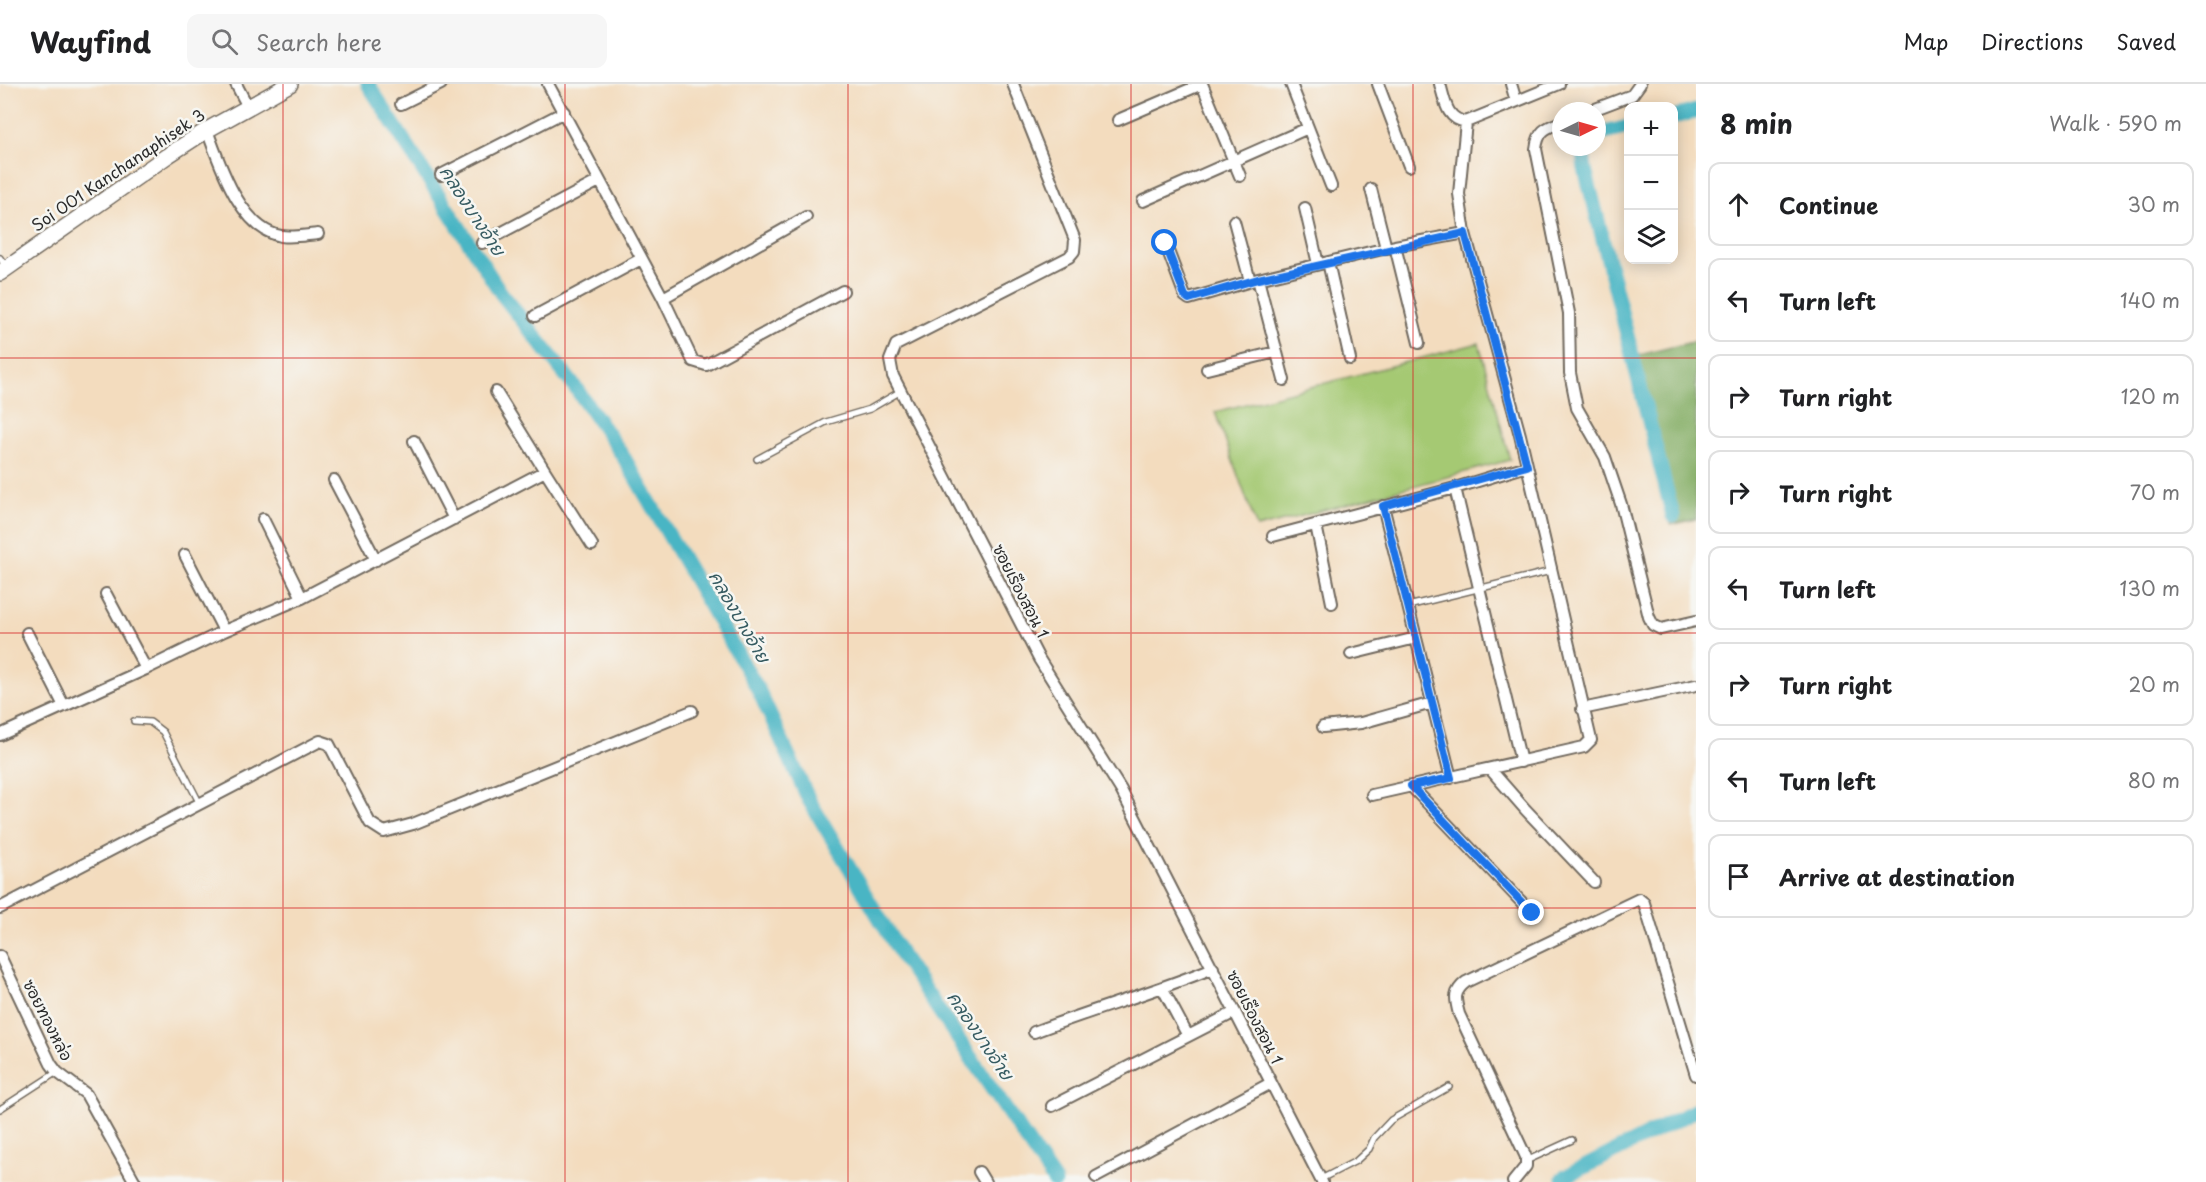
<!DOCTYPE html>
<html lang="en">
<head>
<meta charset="utf-8">
<style>
  :root { --surface:#fff; --page:#f6f6f6; --text:#202124; --muted:#757577; --line:#e0e0e0 }
  body { margin:0; font-family:"Playpen Sans","Playpen Sans Thai",sans-serif; background:var(--page); color:var(--text) }
  .controls { position:absolute; right:18px; top:18px; display:grid; overflow:hidden; border-radius:12px; box-shadow:0 3px 15px #0003 }
  .controls button { width:54px; height:54px; display:grid; place-items:center; padding:0; border:0; border-bottom:2px solid var(--line); background:var(--surface); color:var(--text); font:30px sans-serif }
  .compass { position:absolute; left:1552px; top:18px; width:54px; height:54px; border-radius:50%; background:var(--surface); box-shadow:0 3px 15px #0003; rotate:85deg }
  .stop { position:absolute; width:18px; height:18px; margin:-14px; border:4px solid #1a73e8; border-radius:50%; background:#fff }
  .stop.end { background:#1a73e8; border-color:#fff; box-shadow:0 2px 6px #0008 }
  .list { margin:0; padding:0; list-style:none }
  h2 { display:flex; justify-content:space-between; align-items:center; height:78px; margin:0; padding:0 24px; font-size:26px }
  h2 small { font-size:20px; font-weight:400; color:var(--muted) }
  .list li { display:grid; grid-template-columns:39px 1fr auto; gap:18px; align-items:center; box-sizing:border-box; height:84px; margin:0 12px 12px; padding:0 12px; border:2px solid var(--line); border-radius:12px }
  .list b { display:block; font-size:22px; white-space:nowrap }
  .list em { font-size:20px; font-style:normal; color:var(--muted) }
  .icon { flex:none; width:33px; height:33px; fill:none; stroke:currentColor; stroke-width:2; stroke-linecap:round; stroke-linejoin:round }
  .map { position:relative; flex:none; width:1696px; height:1098px; overflow:hidden }
  header { display:flex; align-items:center; gap:36px; box-sizing:border-box; height:84px; padding:0 30px; background:var(--surface); border-bottom:2px solid var(--line) }
  header strong { font-size:28px }
  nav { display:flex; gap:33px; margin-inline-start:auto; font-size:21px }
  .search { width:420px; height:54px; background:var(--page); display:flex; align-items:center; gap:15px; box-sizing:border-box; padding:0 21px; border-radius:12px; color:var(--muted); font-size:22px }
  main { display:flex }
  aside { flex:1; background:var(--surface) }
  .map>svg:first-child { display:block }
  .green { fill:#a5c973; stroke:#687a4f; stroke-width:1.5 }
  .forest { fill:#84ad65; stroke:#586c48; stroke-width:1.5 }
  .lines { fill:none; stroke-linecap:round; stroke-linejoin:round }
  .canal { stroke:#49b5c4; stroke-width:15 }
  .lane-casing { stroke:#71695e; stroke-width:8 }
  .street-casing { stroke:#71695e; stroke-width:14 }
  .secondary-casing { stroke:#71695e; stroke-width:18 }
  .lane { stroke:#fff; stroke-width:5 }
  .street { stroke:#fff; stroke-width:10 }
  .secondary { stroke:#fff; stroke-width:15 }
  .route { stroke:#1a73e8; stroke-width:8 }
  .grid { fill:none; stroke:#d62828; stroke-width:1.5; stroke-opacity:0.55 }
  .labels { text-anchor:middle; stroke-width:5; stroke-linejoin:round; paint-order:stroke }
  .street-label { font-size:16px; fill:#2b2b2b; stroke:#f6f6f2 }
  .water-label { font-size:18px; font-style:italic; fill:#365b61; stroke:#f6f6f2 }
</style>
</head>
<body>
<header>
<strong>Wayfind</strong>
<div class="search"><svg class="icon" aria-label="search" viewBox="0 0 24 24"><circle cx="10" cy="10" r="6"/><path d="M15 15l6 6"/></svg>Search here</div>
<nav><a>Map</a><a>Directions</a><a>Saved</a></nav>
</header>
<main>
<div class="map">
<svg width="1696" height="1098" viewBox="0 0 1696 1098">
  <rect width="100%" height="100%" fill="#f6f6f2"/>
  <filter id="ink" filterUnits="userSpaceOnUse"><feTurbulence type="fractalNoise" baseFrequency=".0167" numOctaves="2"/><feDisplacementMap in="SourceGraphic" scale="12" xChannelSelector="R" yChannelSelector="G"/><feConvolveMatrix kernelMatrix="1 2 1 2 8 2 1 2 1" color-interpolation-filters="sRGB"/></filter>
  <filter id="wash" filterUnits="userSpaceOnUse"><feTurbulence type="fractalNoise" baseFrequency=".008" numOctaves="4" result="noise"/><feDisplacementMap in="SourceGraphic" scale="24" xChannelSelector="R" yChannelSelector="G"/><feGaussianBlur stdDeviation="1.35" result="paint"/><feColorMatrix in="noise" values="0 0 0 0 0 0 0 0 0 0 0 0 0 0 0 0 0 1.4 0 .05"/><feComposite in="paint" operator="in"/></filter>
  <g filter="url(#wash)">
    <rect width="100%" height="100%" fill="#f3dcbe"/>
    <!-- green -->
    <path class="green" d="M1479,259L1510,376L1257,444L1215,328Z"/>
    <!-- forest -->
    <path class="forest" d="M1696,257V435L1671,441L1627,274Z"/>
    <g class="lines">
      <!-- canal -->
      <path class="canal" d="M368,0L501,209L575,303L623,372L758,605L809,716L902,872L1055,1098
        M1674,33L1696,27
        M1597,51L1628,43
        M1582,63L1585,85L1673,432
        M1563,1094L1696,1026"/>
    </g>
  </g>
  <g filter="url(#ink)">
    <g class="lines">
      <defs>
        <path id="lane" d="M0,174L6,183
          M757,375L826,338L870,325L901,307
          M1408,522L1551,487
          M134,637L150,638L163,648L199,718
          M0,1025L57,988
          M1526,1077L1572,1056
          M1321,1095L1356,1077L1369,1065L1374,1054L1391,1036L1449,1003"/>
        <path id="street" d="M236,0L248,23
          M548,0L663,214L693,277L706,281L843,207
          M1013,0L1075,156L1074,167L1069,173L896,261L890,276L893,292L1039,575L1121,706L1322,1098
          M1291,0L1331,102
          M1378,0L1409,82
          M1440,0C1445,17 1446,35 1466,38L1559,0
          M1511,0L1516,17
          M401,20L441,0
          M1590,27L1632,11L1640,0
          M1118,36L1202,0L1240,92
          M1561,38C1545,44 1538,47 1536,65L1569,229L1570,289L1577,324L1605,373L1621,420L1649,533L1653,541L1661,545L1696,537
          M207,46C219,78 240,145 281,152C293,154 306,151 318,150
          M441,91L564,28
          M1371,105L1386,164
          M1143,117L1308,44
          M1305,124L1318,180
          M1234,137L1250,197
          M482,159L599,97
          M1165,159L1185,212L1189,215L1258,195L1395,162L1465,149
          M1395,162L1419,259
          M1328,178L1350,275
          M1258,195L1284,296
          M663,214L806,133
          M535,232L641,175
          M1207,285L1276,268
          M414,357L454,435
          M545,387L592,461
          M334,396L376,476
          M1455,404L1521,678
          M1383,422L1451,694
          M263,435L302,514
          M1316,441L1332,519
          M1273,452L1455,404L1527,382
          M185,471L224,547
          M106,510L146,585
          M27,549L64,622
          M1351,570L1416,554
          M1582,625L1696,601
          M1323,643L1361,639L1432,619
          M0,651L146,585L224,547L302,514L545,387L496,308
          M1490,685L1525,725L1594,798
          M1411,702L1532,829
          M1372,711L1584,663L1591,656L1520,351L1465,149L1459,110L1466,38
          M0,824L320,657L329,660L370,739L384,748L413,740L692,627
          M0,872L51,980L57,988L86,1010L135,1098
          M1163,905L1188,952
          M1034,948C1094,925 1155,908 1213,884
          M1052,1022L1235,928
          M979,1088L985,1098
          M1096,1093L1271,999
          M1513,1098L1526,1082V1073L1459,930C1455,915 1453,908 1466,898L1639,815L1644,819L1696,991"/>
        <path id="secondary" d="M0,189L167,72L207,46L290,0"/>
      </defs>
      <!-- lane casing -->
      <use href="#lane" class="lane-casing"/>
      <!-- street casing -->
      <use href="#street" class="street-casing"/>
      <!-- secondary casing -->
      <use href="#secondary" class="secondary-casing"/>
      <!-- lane -->
      <use href="#lane" class="lane"/>
      <!-- street -->
      <use href="#street" class="street"/>
      <!-- secondary -->
      <use href="#secondary" class="secondary"/>
    </g>
  </g>
  <g class="lines" filter="url(#ink)">
    <!-- route -->
    <path class="route" d="M1165,159L1185,212L1189,215L1258,195L1465,149L1527,382L1383,422L1451,694L1411,702L1532,829"/>
  </g>
  <!-- grid -->
  <path class="grid" d="M283,0V1098M565,0V1098M848,0V1098M1131,0V1098M1413,0V1098M0,274H1696M0,549H1696M0,824H1696"/>
  <g class="labels">
    <!-- street labels -->
    <g class="street-label">
      <text transform="translate(118 86) rotate(-34)" y="6">Soi 001 Kanchanaphisek 3</text>
      <text transform="translate(1021 507) rotate(63)" y="6">ซอยเรืองสอน 1</text>
      <text transform="translate(1255 933) rotate(63)" y="6">ซอยเรืองสอน 1</text>
      <text transform="translate(48 936) rotate(63)" y="6">ซอยทองหล่อ</text>
    </g>
    <!-- water labels -->
    <g class="water-label">
      <text transform="translate(472 127) rotate(57)" y="6">คลองบางอ้าย</text>
      <text transform="translate(739 533) rotate(60)" y="6">คลองบางอ้าย</text>
      <text transform="translate(980 952) rotate(56)" y="6">คลองบางอ้าย</text>
    </g>
  </g>
</svg>
<div class="controls">
<button>+</button>
<button>−</button>
<button><svg class="icon" aria-label="layers" viewBox="0 0 24 24"><path d="M12 4l9 5-9 5-9-5zM3 14l9 5 9-5"/></svg></button>
</div>
<svg class="compass" viewBox="-18 -18 36 36"><path d="M0-13l5 13h-10z" fill="#e53935"/><path d="M0 13l5-13h-10z" fill="#757577"/></svg>
<div class="stop" style="left:1165px;top:159px"></div>
<div class="stop end" style="left:1532px;top:829px"></div>
</div>
<aside>
<h2>8 min<small>Walk · 590 m</small></h2>
<ul class="list">
<li><svg class="icon" aria-label="ahead" viewBox="0 0 24 24"><path d="M12 20V5M6 11l6-6 6 6"/></svg><div><b>Continue</b></div><em>30 m</em></li>
<li><svg class="icon" aria-label="left" viewBox="0 0 24 24"><path d="M17 20v-9H6M10 6l-5 5 5 5"/></svg><div><b>Turn left</b></div><em>140 m</em></li>
<li><svg class="icon" aria-label="right" viewBox="0 0 24 24"><path d="M7 20v-9h11M14 6l5 5-5 5"/></svg><div><b>Turn right</b></div><em>120 m</em></li>
<li><svg class="icon" aria-label="right" viewBox="0 0 24 24"><path d="M7 20v-9h11M14 6l5 5-5 5"/></svg><div><b>Turn right</b></div><em>70 m</em></li>
<li><svg class="icon" aria-label="left" viewBox="0 0 24 24"><path d="M17 20v-9H6M10 6l-5 5 5 5"/></svg><div><b>Turn left</b></div><em>130 m</em></li>
<li><svg class="icon" aria-label="right" viewBox="0 0 24 24"><path d="M7 20v-9h11M14 6l5 5-5 5"/></svg><div><b>Turn right</b></div><em>20 m</em></li>
<li><svg class="icon" aria-label="left" viewBox="0 0 24 24"><path d="M17 20v-9H6M10 6l-5 5 5 5"/></svg><div><b>Turn left</b></div><em>80 m</em></li>
<li><svg class="icon" aria-label="arrive" viewBox="0 0 24 24"><path d="M6 21V4h12l-3 4 3 4H6"/></svg><div><b>Arrive at destination</b></div></li>
</ul>
</aside>
</main>
</body>
</html>
